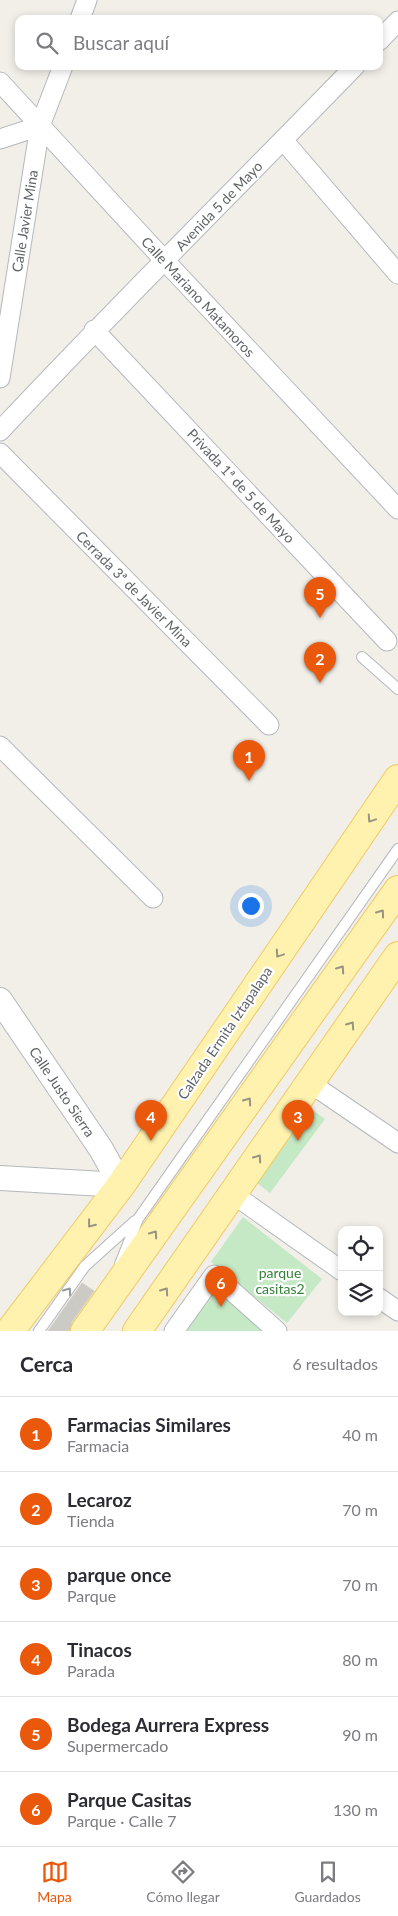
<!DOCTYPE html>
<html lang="es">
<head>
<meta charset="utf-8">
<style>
  :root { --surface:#fff; --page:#f2f2f3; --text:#2b2b33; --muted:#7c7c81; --line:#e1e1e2; --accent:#ea580c }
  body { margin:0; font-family:Lato,sans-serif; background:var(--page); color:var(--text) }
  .controls { position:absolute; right:15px; bottom:15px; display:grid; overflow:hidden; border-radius:10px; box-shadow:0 2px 8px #0003 }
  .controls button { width:45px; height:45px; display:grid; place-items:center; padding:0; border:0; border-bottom:1px solid var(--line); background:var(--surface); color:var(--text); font:25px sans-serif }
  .you { position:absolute; left:250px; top:905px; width:18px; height:18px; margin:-12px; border:4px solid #fff; border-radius:50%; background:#1a73e8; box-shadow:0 0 0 8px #1a73e833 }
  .badge { display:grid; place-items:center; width:32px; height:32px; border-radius:50%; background:var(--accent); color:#fff; font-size:16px; font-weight:700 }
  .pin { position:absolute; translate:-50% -41px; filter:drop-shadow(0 1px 2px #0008) }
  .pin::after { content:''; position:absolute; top:26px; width:18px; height:15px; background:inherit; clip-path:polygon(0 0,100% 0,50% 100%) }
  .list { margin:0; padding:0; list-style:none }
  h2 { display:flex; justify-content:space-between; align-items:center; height:65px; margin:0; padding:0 20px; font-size:21px }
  h2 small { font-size:16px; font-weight:400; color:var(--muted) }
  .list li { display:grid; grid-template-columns:32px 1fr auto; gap:15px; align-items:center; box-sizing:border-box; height:75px; padding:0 20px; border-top:1px solid var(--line) }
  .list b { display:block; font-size:19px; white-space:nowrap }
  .list p { margin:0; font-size:16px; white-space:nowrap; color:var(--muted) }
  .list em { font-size:16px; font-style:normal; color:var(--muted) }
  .icon { flex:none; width:28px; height:28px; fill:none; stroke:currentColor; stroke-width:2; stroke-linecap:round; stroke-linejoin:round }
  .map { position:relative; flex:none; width:398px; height:1331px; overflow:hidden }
  .search { position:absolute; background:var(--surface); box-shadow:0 2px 8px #0003; left:15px; right:15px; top:15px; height:55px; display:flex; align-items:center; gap:12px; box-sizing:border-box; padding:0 18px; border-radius:10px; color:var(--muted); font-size:19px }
  .sheet { height:515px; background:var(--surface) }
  nav { display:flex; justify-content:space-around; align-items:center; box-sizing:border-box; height:70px; border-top:1px solid var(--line); background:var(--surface); font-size:14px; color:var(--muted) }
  nav a { display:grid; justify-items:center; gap:2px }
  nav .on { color:var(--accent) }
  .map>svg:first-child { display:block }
  .green { fill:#c5e8c5 }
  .building { fill:#cccac5; stroke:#d6d1c6 }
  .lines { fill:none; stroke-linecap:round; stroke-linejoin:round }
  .service-casing { stroke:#b5b8bc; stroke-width:12 }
  .minor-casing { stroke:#b5b8bc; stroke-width:21 }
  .tertiary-casing { stroke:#b5b8bc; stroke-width:26 }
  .primary-casing { stroke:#f2c960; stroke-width:30 }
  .service { stroke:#fff; stroke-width:10 }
  .minor { stroke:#fff; stroke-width:19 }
  .tertiary { stroke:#fff; stroke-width:24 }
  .primary { stroke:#fff2af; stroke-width:28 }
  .oneway { stroke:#979581 }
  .oneway2 { stroke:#979a9d }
  .labels { text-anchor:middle; stroke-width:4.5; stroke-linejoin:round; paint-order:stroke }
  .street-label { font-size:14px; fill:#5f6368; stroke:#fff }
  .park-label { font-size:14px; fill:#348238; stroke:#fff }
</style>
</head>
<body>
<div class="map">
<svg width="398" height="1331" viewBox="0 0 398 1331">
  <rect width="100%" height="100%" fill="#f1efe8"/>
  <!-- green -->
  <path class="green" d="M310,1108L325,1119L270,1193L257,1183Z
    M243,1217L322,1279L287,1323L211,1262Z
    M217,1283L269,1331H184Z"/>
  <!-- building -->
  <path class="building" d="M82,1283L94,1291L72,1322L70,1331H48Z"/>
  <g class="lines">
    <defs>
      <path id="service" d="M362,657L398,689
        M120,1264L138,1219L398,849
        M39,1331L85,1266L135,1221"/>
      <path id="minor" d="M80,19L87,0
        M379,41L398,21
        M0,82L165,261L398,509
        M0,139L40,126
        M283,140L398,274
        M94,330L387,641
        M0,378L40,126L63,66
        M0,431C116,307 237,188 355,66
        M0,453L269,725
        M0,746L153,898
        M310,1083L398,1143
        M233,1194L342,1271
        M379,1298L398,1311
        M174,1331L214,1275L277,1331"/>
      <path id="tertiary" d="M0,1000L101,1149L121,1185
        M0,1178L121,1185"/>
      <path id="primary" d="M10,1331L121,1185L398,779
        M85,1331L398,890
        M137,1331L398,956"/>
    </defs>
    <!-- service casing -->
    <use href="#service" class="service-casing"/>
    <!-- minor casing -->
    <use href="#minor" class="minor-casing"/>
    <!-- tertiary casing -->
    <use href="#tertiary" class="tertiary-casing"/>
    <!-- primary casing -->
    <use href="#primary" class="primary-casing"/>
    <!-- service -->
    <use href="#service" class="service"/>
    <!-- minor -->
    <use href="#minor" class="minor"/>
    <!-- tertiary -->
    <use href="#tertiary" class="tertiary"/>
    <!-- primary -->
    <use href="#primary" class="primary"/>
  </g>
  <!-- one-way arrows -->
  <defs><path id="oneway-chevron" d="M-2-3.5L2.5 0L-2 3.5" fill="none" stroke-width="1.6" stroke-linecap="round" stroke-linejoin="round" transform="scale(1.25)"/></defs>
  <g class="oneway">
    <use href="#oneway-chevron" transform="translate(371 819) rotate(124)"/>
    <use href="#oneway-chevron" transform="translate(381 913) rotate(-54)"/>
    <use href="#oneway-chevron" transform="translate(279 954) rotate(124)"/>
    <use href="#oneway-chevron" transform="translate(341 969) rotate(-55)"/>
    <use href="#oneway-chevron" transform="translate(351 1025) rotate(-55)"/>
    <use href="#oneway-chevron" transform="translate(248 1101) rotate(-55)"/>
    <use href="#oneway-chevron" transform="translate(258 1158) rotate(-55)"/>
    <use href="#oneway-chevron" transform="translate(91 1224) rotate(128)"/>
    <use href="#oneway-chevron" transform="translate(154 1234) rotate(-55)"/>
    <use href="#oneway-chevron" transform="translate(165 1291) rotate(-55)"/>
  </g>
  <use class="oneway2" href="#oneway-chevron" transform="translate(68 1291) rotate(-55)"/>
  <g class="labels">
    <!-- street labels -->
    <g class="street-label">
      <text transform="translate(219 206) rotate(-46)" y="5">Avenida 5 de Mayo</text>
      <text transform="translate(25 221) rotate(-81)" y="5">Calle Javier Mina</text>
      <text transform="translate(198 297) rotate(47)" y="5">Calle Mariano Matamoros</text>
      <text transform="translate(241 486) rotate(47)" y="5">Privada 1ª de 5 de Mayo</text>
      <text transform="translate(134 589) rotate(45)" y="5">Cerrada 3ª de Javier Mina</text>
      <text transform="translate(225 1033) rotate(-56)" y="5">Calzada Ermita Iztapalapa</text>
      <text transform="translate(62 1092) rotate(56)" y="5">Calle Justo Sierra</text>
    </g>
    <!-- park labels -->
    <g class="park-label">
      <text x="280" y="1278">parque<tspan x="280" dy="16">casitas2</tspan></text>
    </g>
  </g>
</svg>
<div class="controls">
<button><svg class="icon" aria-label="locate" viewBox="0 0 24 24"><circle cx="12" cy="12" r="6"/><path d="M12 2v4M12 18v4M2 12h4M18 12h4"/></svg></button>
<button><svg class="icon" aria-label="layers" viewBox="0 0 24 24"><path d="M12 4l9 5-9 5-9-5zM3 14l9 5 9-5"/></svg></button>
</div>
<div class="you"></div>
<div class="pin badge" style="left:249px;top:781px">1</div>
<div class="pin badge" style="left:320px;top:683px">2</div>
<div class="pin badge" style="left:298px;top:1141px">3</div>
<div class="pin badge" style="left:151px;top:1141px">4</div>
<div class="pin badge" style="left:320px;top:618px">5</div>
<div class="pin badge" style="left:221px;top:1307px">6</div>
<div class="search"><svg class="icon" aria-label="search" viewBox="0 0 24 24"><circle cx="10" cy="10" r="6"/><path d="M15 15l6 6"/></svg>Buscar aquí</div>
</div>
<section class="sheet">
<h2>Cerca<small>6 resultados</small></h2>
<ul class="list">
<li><span class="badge">1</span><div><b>Farmacias Similares</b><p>Farmacia</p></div><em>40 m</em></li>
<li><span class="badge">2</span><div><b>Lecaroz</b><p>Tienda</p></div><em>70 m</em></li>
<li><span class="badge">3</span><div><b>parque once</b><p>Parque</p></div><em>70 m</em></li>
<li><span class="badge">4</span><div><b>Tinacos</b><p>Parada</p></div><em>80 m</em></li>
<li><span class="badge">5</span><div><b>Bodega Aurrera Express</b><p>Supermercado</p></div><em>90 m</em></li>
<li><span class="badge">6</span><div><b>Parque Casitas</b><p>Parque · Calle 7</p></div><em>130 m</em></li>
</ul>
</section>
<nav>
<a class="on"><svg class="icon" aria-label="map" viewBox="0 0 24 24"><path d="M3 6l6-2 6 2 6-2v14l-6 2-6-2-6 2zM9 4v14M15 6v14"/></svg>Mapa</a>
<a><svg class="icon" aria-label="directions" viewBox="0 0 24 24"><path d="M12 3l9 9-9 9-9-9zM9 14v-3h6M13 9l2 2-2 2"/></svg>Cómo llegar</a>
<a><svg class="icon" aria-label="saved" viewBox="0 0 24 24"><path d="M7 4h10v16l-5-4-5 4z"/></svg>Guardados</a>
</nav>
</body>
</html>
